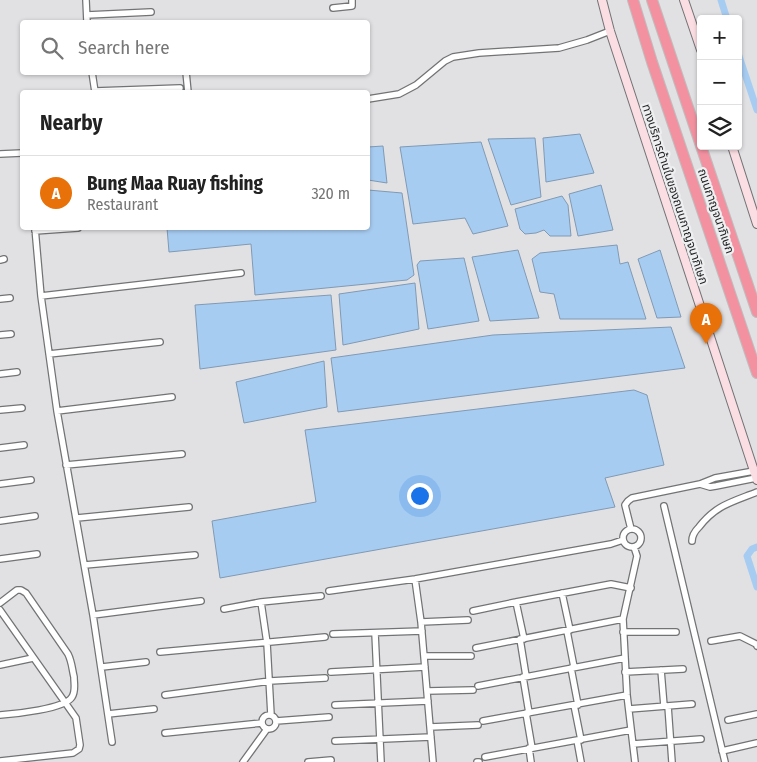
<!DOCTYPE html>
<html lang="en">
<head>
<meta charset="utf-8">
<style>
  :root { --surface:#fff; --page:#f2f2f2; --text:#222; --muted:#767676; --line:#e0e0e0; --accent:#b2317d }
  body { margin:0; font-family:"Fira Sans Condensed","Noto Sans Thai",sans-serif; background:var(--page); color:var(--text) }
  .controls { position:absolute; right:15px; top:15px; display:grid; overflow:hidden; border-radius:5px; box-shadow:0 1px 4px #0004 }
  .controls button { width:45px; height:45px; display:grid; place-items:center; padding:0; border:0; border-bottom:1px solid var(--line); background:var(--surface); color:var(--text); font:25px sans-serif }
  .you { position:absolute; left:419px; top:495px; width:18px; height:18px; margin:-12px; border:4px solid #fff; border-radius:50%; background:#1a73e8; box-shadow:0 0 0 8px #1a73e833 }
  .badge { display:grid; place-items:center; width:32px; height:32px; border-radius:50%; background:var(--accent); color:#fff; font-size:16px; font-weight:700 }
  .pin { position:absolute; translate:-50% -41px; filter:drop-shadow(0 1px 2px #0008) }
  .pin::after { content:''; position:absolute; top:26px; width:18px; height:15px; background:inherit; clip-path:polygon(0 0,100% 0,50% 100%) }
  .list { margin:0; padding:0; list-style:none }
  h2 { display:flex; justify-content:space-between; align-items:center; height:65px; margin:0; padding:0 20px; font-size:21px }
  h2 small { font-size:16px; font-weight:400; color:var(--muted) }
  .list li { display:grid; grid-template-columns:32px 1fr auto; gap:15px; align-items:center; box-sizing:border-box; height:75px; padding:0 20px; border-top:1px solid var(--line) }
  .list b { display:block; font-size:19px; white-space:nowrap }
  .list p { margin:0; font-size:16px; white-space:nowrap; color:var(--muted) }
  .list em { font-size:16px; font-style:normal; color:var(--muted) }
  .icon { flex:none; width:28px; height:28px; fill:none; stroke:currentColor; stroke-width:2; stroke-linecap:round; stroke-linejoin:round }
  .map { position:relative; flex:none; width:757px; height:762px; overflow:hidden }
  .search { position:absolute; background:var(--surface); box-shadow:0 1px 4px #0004; left:20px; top:20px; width:350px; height:55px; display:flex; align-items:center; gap:12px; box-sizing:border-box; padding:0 18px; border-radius:5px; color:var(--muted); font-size:19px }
  .panel { position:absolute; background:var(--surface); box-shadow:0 1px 4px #0004; left:20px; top:90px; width:350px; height:140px; border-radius:5px }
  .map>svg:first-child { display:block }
  .water { fill:#a7ccf1; stroke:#809ab4 }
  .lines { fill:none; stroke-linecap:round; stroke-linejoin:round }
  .canal { stroke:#a7ccf1; stroke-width:7 }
  .street-casing { stroke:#727374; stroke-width:8 }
  .secondary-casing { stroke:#727374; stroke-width:10 }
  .highway-casing { stroke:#bebebe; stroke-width:12 }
  .street { stroke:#fff; stroke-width:5.5 }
  .secondary { stroke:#fbdee3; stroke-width:8 }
  .highway { stroke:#f391a1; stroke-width:10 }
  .labels { text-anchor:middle; stroke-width:4.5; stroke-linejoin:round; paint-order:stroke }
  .street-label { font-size:12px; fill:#252526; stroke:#eeeff1 }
</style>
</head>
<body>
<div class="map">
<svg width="757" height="762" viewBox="0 0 757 762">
  <rect width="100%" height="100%" fill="#e1e1e4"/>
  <!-- water -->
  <path class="water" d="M580,134L594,173L546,182L543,138Z
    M535,138L541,197L511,205L488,139Z
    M481,142L508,226L473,234L465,218L413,224L400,147Z
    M383,146L387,183L368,180V147Z
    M601,185L613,230L578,236L569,194Z
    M368,190L402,193L414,275L407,280L255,295L251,244L169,252L167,228H368Z
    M562,196L568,205L571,236H550L544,230L536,233L525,234L520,229L515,209Z
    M617,245L620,264L628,262L646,319H560L554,294L540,292L532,259L540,253Z
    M518,250L539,318L490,321L472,257Z
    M660,250L681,317L657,318L638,259Z
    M464,258L479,321L428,329L417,265L420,261Z
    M415,283L419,329L343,345L339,294Z
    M331,295L336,350L200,369L195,305Z
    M671,327L685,368L338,412L331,358L493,335Z
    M324,361L327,407L244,423L236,382Z
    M634,390L647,395L664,465L605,478L615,507L220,578L212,521L316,502L305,430Z"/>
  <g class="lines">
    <!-- canal -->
    <path class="canal" d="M721,0L727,19
      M738,53L757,110
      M757,547L752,549L747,556L757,587"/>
    <defs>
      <path id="street" d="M86,0L87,22
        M333,8L352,6V0
        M87,15L151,12
        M92,72L95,92
        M186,72L188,92
        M95,91L180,88
        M368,99L399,94L416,85L445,61L453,57L479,53L559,48L587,40L610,31
        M0,154L22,153
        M35,228L41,296L57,411L93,615L112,742
        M35,231L78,228
        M0,260L4,259
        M41,296L241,273
        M0,299L10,298
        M0,335L11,334
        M49,354L160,342
        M0,374L17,372
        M0,410L22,408
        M57,411L172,397
        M0,448L24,445
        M66,465L182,454
        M0,484L31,480
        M700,484L710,487L716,486L756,478
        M664,506L725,762
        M77,518L189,507
        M0,521L35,516
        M623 538a9 9 0 1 1 18 0a9 9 0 1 1-18 0Z
        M631,529L625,505L628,501L632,498L700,484L715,478L754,471
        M692,541C692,535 695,531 699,527C716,505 732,502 757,492
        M634,547L637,556L623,619L627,695L635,762
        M0,559L37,554
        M85,565L195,555
        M415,579L421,622L433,762
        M329,591L415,579L611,544L623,540
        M562,593L570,630
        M261,602L267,643L271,715
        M516,602L524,639
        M0,603L17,590H21L26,593L68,654C72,662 72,669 74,677C74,684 76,691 72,697C65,709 14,714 0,715
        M224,609L261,602L321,596
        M0,610L76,718L80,745L79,749L73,753L0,761
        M473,611L516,602L611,584L631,588
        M93,615L201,601
        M421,622L468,620
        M567,631L574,667
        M623,632H676
        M375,633L381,762
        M333,634L422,631
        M520,639L526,676
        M711,641L740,636L756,644L757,646
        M476,648L623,619
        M160,652L325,637
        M424,656H471
        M0,665L33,658
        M102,667L146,662
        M571,668L578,705
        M661,670L664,706
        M331,672L425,667
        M625,672L683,669
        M523,677L529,713
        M478,686L625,658
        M427,691L473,690
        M165,695L270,681L325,678
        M335,705L428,701
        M574,705L581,740
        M668,706L672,762
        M629,709L692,704
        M526,713L532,748
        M108,714L154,709
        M262 722a7 7 0 1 1 14 0a7 7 0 1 1-14 0Z
        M728,720L757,714
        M276,721L329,717
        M483,721L627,695
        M430,727L478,725
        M165,733L262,723
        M577,740L581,762
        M335,741L431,737
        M633,744L701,739
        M529,748L531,762
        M722,751L757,743
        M485,757L631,730
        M243,762L267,729
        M308,762L331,760
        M477,762H479"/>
      <path id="secondary" d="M602,0L610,31L757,480
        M684,0L701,50
        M732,146L757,224"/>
      <path id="highway" d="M633,0L652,62L757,373
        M652,0L701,146
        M701,146L757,312"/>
    </defs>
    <!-- street casing -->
    <use href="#street" class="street-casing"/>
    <!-- secondary casing -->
    <use href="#secondary" class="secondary-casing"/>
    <!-- highway casing -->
    <use href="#highway" class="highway-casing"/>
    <!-- street -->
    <use href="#street" class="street"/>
    <!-- secondary -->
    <use href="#secondary" class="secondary"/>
    <!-- highway -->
    <use href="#highway" class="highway"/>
  </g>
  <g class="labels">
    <!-- street labels -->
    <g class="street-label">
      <text transform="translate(675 194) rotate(72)" y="4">ทางบริการด้านในของถนนกาญจนาภิเษก</text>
      <text transform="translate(716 211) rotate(71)" y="4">ถนนกาญจนาภิเษก</text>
    </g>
  </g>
</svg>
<div class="controls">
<button>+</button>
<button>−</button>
<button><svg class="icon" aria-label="layers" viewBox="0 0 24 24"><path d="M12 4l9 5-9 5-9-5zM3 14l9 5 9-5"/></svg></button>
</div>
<div class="you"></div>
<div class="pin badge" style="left:706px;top:344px;background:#e8710a">A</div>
<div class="search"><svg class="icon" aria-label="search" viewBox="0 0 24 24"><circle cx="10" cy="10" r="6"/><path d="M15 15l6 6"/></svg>Search here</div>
<section class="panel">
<h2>Nearby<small></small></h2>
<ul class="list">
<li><span class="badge" style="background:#e8710a">A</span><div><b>Bung Maa Ruay fishing</b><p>Restaurant</p></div><em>320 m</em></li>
</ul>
</section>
</div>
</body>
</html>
